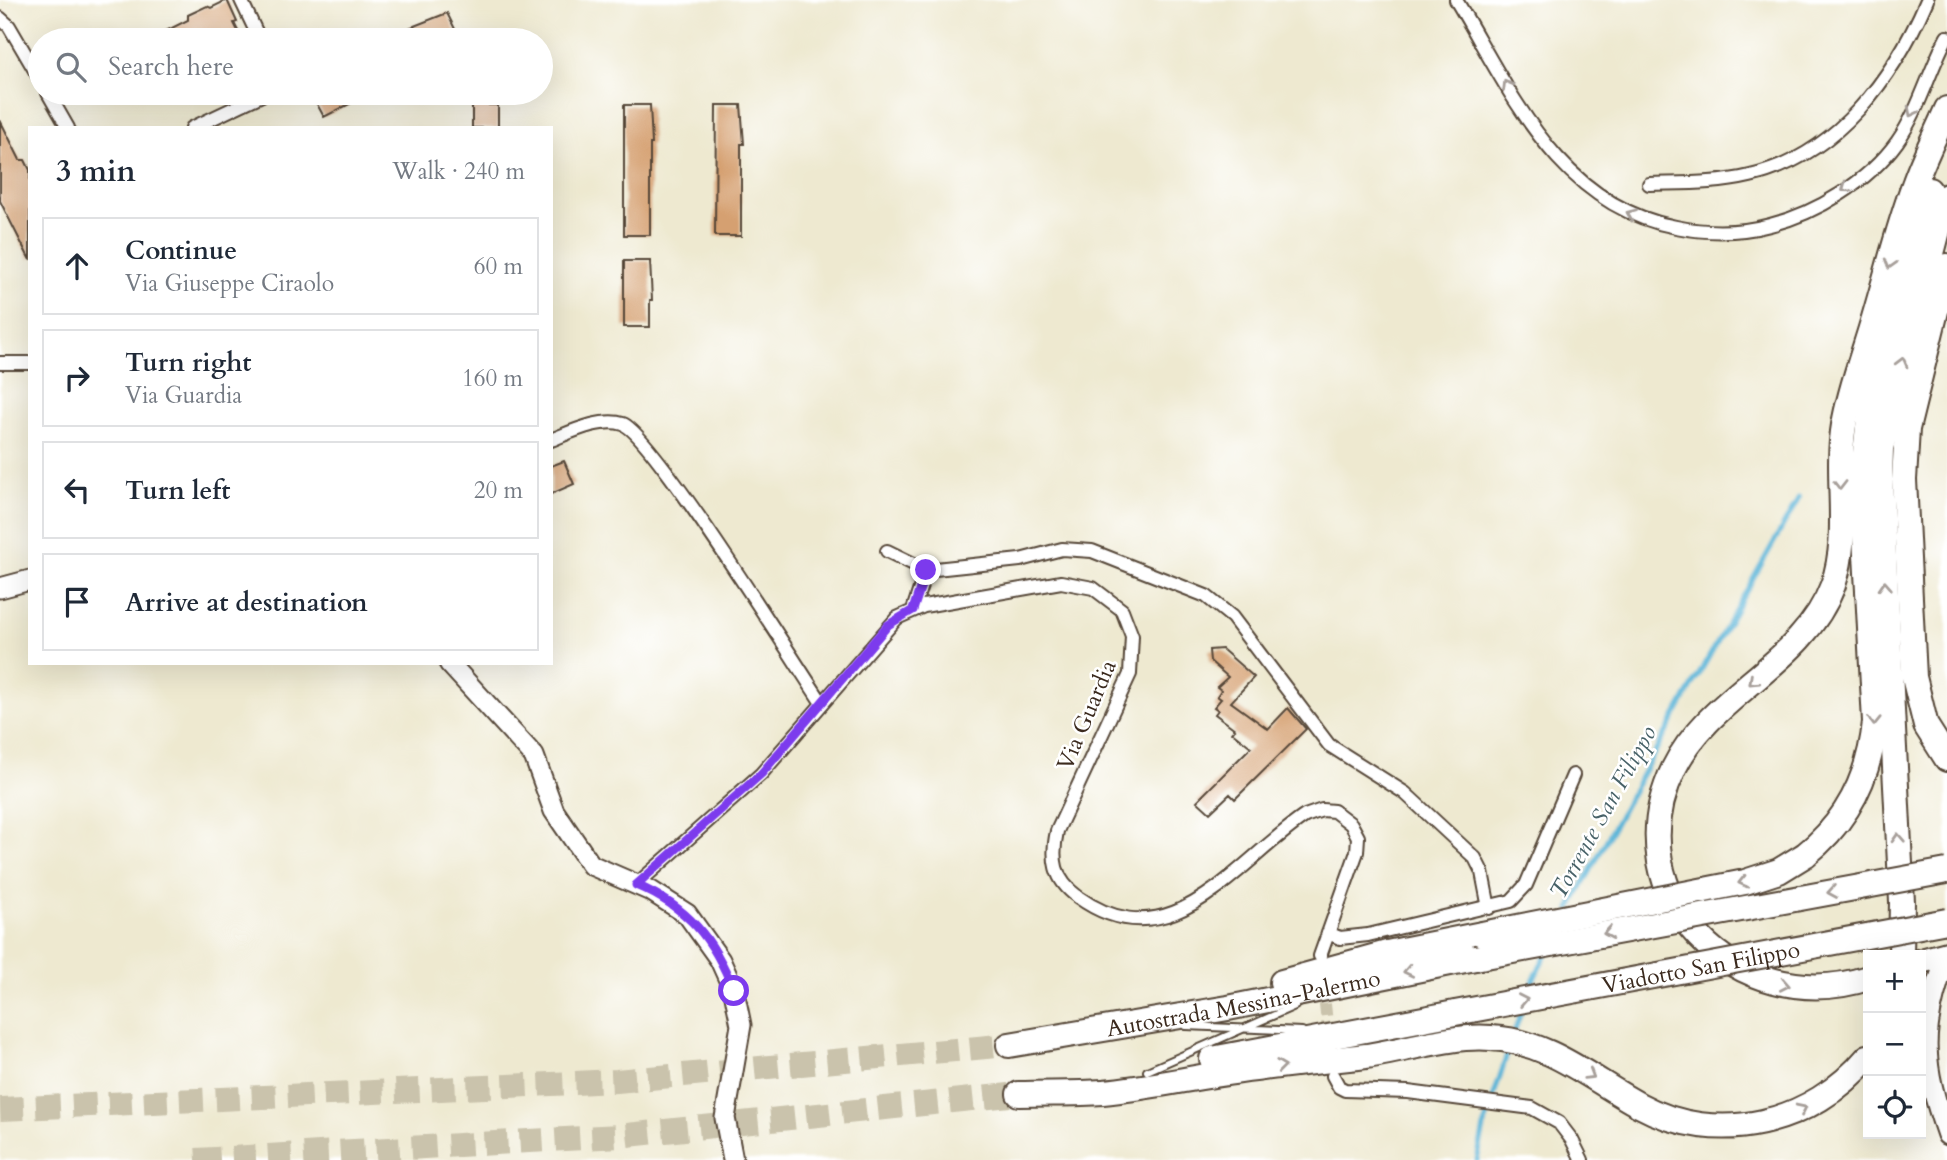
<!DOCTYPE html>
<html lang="en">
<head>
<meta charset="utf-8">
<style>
  :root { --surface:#fff; --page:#f2f2f3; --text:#1f2937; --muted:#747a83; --line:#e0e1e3 }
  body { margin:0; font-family:Cardo,serif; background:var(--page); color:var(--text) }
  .controls { position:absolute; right:21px; bottom:21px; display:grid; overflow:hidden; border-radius:0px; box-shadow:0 7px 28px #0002 }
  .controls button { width:63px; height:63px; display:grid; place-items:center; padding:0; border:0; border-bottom:2px solid var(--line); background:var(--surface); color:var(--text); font:35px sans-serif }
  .stop { position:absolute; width:21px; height:21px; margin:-16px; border:5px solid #7c3aed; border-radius:50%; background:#fff }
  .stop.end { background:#7c3aed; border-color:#fff; box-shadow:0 2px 7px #0008 }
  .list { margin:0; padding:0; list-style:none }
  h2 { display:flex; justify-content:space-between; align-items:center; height:91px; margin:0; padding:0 28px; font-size:30px }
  h2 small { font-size:23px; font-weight:400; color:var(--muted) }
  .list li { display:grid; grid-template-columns:46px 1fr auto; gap:21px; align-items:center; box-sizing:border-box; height:98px; margin:0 14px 14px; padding:0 14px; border:2px solid var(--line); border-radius:0px }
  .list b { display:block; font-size:26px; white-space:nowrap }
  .list p { margin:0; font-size:23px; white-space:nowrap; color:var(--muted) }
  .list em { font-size:23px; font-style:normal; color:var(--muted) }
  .icon { flex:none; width:38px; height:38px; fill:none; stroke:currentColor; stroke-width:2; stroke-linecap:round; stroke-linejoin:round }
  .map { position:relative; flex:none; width:1947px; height:1160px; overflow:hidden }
  .search { position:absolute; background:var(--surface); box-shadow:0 7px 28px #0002; left:28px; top:28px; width:525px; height:77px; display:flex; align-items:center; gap:18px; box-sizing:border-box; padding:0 24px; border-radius:38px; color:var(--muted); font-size:26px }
  .panel { position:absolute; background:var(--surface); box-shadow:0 7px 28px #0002; left:28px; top:126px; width:525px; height:539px; border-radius:0px }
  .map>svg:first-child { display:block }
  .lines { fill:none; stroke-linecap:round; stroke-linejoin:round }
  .stream { stroke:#5bb5d8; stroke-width:5 }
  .building { fill:#d5a071 }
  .street-tunnel { stroke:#cac3ac; stroke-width:12; stroke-dasharray:12 6; stroke-linecap:butt }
  .highway-tunnel { stroke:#cac3ac; stroke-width:24; stroke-dasharray:24 12; stroke-linecap:butt }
  .lane-casing { stroke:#564739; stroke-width:10 }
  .street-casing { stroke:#564739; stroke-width:16 }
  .secondary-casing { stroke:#564739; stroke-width:23 }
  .highway-casing { stroke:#564739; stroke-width:28 }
  .lane { stroke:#fff; stroke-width:6 }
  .street { stroke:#fff; stroke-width:12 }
  .secondary { stroke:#fff; stroke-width:19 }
  .highway { stroke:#fff; stroke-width:24 }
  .highway-bridge-casing { stroke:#564739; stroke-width:28; stroke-linecap:butt }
  .highway-bridge { stroke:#fff; stroke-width:24 }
  .oneway { stroke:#a79f9a }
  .route { stroke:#7c3aed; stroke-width:9 }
  .labels { text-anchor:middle; stroke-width:5; stroke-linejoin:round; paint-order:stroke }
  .street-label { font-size:23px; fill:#3b2a1e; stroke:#fff }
  .water-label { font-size:24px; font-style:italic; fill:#486268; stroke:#fff }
</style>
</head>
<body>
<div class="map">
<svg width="1947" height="1160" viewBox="0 0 1947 1160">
  <rect width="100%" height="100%" fill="#fff"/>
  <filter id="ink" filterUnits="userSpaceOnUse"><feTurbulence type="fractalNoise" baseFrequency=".0143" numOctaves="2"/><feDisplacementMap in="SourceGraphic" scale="14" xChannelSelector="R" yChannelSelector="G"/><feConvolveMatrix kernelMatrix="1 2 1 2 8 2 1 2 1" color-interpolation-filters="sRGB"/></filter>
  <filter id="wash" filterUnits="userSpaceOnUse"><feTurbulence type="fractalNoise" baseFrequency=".00686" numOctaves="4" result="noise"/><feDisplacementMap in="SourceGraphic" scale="28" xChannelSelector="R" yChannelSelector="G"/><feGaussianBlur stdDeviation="1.57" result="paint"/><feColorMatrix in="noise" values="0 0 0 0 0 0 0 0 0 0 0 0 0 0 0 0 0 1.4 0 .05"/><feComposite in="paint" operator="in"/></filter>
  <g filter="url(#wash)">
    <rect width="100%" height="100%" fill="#eee9d0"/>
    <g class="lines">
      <!-- stream -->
      <path class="stream" d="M1570,909L1630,796L1799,498
        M1527,993L1547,952
        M1514,1033L1522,1009
        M1477,1160L1485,1123L1510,1045"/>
    </g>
    <g id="blocks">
      <!-- building -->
      <path class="building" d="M227,0L237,22L234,23L240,35L229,40H148L188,20V15L207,6L211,8Z
        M447,13L458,35L454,36L456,40H408L409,28Z
        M311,93H371L324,117Z
        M472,105H498V128H472Z
        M624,105H650L652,144H650V235H624Z
        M716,105H741L744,144H741V236H715Z
        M0,120L20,160H25L30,170V260L0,201Z
        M624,261H650L652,300H650V327H624Z
        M564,461L574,484L551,494V466Z
        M1222,649L1254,677L1231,702L1268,729L1288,708L1306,729L1235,799L1230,794L1210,813L1197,801L1251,747L1232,732L1235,729L1215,714L1218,710L1214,707L1221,699L1217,696L1221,690L1217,687L1228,677L1210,661L1209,650Z"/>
    </g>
  </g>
  <g filter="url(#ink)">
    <use href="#blocks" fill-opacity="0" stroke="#564739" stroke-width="2"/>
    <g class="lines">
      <!-- street-tunnel -->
      <path class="street-tunnel" d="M1323,986L1329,1041"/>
      <!-- highway-tunnel -->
      <path class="highway-tunnel" d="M0,1109L617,1081L1009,1045
        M196,1160L618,1136L1019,1094"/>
      <defs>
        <path id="lane" d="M1186,1026L1302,1031
          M1147,1071L1295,1006"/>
        <path id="street" d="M241,0L260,40
          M1456,0C1512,93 1558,205 1676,227C1706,233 1740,233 1770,225C1817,213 1868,182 1897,142C1919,111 1929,71 1947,37
          M0,18L9,26L40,79
          M48,93L68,128
          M192,128L266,93
          M1649,184C1683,183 1717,184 1750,176C1837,156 1894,77 1927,0
          M0,363H30
          M551,440C571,432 602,417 623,424C652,434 795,663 822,703
          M887,551L926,570L1020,560L1062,549L1092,551L1206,596L1232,617L1329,745L1405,793L1475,858L1482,872L1489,908
          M913,610L926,570
          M636,885L761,774L897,618L924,606L1061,582L1093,588L1122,610L1132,636L1130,674L1057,831C1051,859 1054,880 1078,897C1171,964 1235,863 1305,816L1322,810L1334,811L1351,824L1358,837L1357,852L1320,956
          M1328,933L1340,938L1368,935L1511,901L1526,885L1573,775
          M1333,1076L1339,1087L1345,1090L1408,1092L1532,1108L1559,1123L1572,1140L1582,1160"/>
        <path id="secondary" d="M0,588L30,580
          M449,663L534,756L554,811L591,865L651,891L687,914L720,960L734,991L741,1025L725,1118L733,1160
          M1947,957C1919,1030 1922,1063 1947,1135"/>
        <g id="highway">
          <path d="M1947,266L1907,429L1904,480L1914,677L1926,726L1947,759"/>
          <path d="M1805,855C1848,821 1870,775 1875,722L1862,479L1870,410L1929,190"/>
          <path d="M1901,955L1902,902L1880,479L1881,448L1947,196"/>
          <path d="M1921,961L1947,954"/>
          <path d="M1868,978C1738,1020 1612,896 1674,768C1710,694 1804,664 1833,585C1851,534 1835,477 1844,425C1850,389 1864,353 1874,318C1887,274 1898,228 1914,185C1923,159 1936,134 1947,109"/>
          <path d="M1282,982L1387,953L1482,934"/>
          <path id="s1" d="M1009,1045L1228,1008L1475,958"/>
          <path d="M1212,1059L1455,1013"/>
          <path d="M1019,1094C1047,1093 1075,1094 1103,1092C1149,1088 1194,1077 1240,1071C1282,1065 1324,1061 1366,1056C1407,1050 1450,1035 1491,1038C1549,1041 1591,1079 1639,1105C1718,1148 1812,1124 1868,1057"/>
        </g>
      </defs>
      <!-- lane casing -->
      <use href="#lane" class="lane-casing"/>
      <!-- street casing -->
      <use href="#street" class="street-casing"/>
      <!-- secondary casing -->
      <use href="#secondary" class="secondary-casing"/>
      <!-- highway casing -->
      <use href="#highway" class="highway-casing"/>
      <!-- lane -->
      <use href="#lane" class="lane"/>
      <!-- street -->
      <use href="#street" class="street"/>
      <!-- secondary -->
      <use href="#secondary" class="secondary"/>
      <!-- highway -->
      <use href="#highway" class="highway"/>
      <defs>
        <g id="highway-bridge">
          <path d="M1482,934L1745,882L1779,871L1805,855"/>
          <path d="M1475,958L1947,871"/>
          <path id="s2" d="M1455,1013L1947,921"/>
        </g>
      </defs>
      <!-- highway-bridge casing -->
      <use href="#highway-bridge" class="highway-bridge-casing"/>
      <!-- highway-bridge -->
      <use href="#highway-bridge" class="highway-bridge"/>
    </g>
    <!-- one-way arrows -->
    <defs><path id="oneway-chevron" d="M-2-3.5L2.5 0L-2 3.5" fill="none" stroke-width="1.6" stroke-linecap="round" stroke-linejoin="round" transform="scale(1.75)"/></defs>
    <g class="oneway">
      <use href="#oneway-chevron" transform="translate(1507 85) rotate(-121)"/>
      <use href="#oneway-chevron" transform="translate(1912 112) rotate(117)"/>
      <use href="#oneway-chevron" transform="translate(1846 188) rotate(144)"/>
      <use href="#oneway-chevron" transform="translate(1631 214) rotate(-157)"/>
      <use href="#oneway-chevron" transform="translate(1890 264) rotate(107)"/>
      <use href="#oneway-chevron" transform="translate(1902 362) rotate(-75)"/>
      <use href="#oneway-chevron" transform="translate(1840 485) rotate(90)"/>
      <use href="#oneway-chevron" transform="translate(1885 586) rotate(-93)"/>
      <use href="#oneway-chevron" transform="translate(1753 681) rotate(137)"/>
      <use href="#oneway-chevron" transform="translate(1874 721) rotate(91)"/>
      <use href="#oneway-chevron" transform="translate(1898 838) rotate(-93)"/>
      <use href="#oneway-chevron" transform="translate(1743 882) rotate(167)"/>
      <use href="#oneway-chevron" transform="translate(1832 892) rotate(170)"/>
      <use href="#oneway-chevron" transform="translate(1608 933) rotate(170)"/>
      <use href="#oneway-chevron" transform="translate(1408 971) rotate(168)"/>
      <use href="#oneway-chevron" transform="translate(1785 985) rotate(11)"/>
      <use href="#oneway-chevron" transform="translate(1523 1000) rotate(-11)"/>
      <use href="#oneway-chevron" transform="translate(1281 1066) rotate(-7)"/>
      <use href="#oneway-chevron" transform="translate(1590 1075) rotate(32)"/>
      <use href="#oneway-chevron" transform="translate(1802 1109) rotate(-26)"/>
    </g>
  </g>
  <g class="lines" filter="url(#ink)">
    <!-- route -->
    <path class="route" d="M734,991C714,939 688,907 636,885L761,774L888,625L913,610L926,570"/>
  </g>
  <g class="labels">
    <!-- street labels -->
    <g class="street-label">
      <text transform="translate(1086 715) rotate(-67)" y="8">Via Guardia</text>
      <text dy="8" stroke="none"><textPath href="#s2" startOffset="250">Viadotto San Filippo</textPath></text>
      <text dy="8" stroke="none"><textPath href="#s1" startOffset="238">Autostrada Messina-Palermo</textPath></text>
    </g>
    <!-- water labels -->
    <g class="water-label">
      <text transform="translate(1603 812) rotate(-61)" y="8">Torrente San Filippo</text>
    </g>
  </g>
</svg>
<div class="controls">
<button>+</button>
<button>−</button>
<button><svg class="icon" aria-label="locate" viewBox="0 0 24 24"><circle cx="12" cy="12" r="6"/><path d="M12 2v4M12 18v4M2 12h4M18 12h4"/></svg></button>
</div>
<div class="stop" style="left:734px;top:991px"></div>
<div class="stop end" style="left:926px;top:570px"></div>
<div class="search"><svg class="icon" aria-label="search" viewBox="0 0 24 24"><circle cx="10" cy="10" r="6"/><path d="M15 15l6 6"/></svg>Search here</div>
<section class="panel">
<h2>3 min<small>Walk · 240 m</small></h2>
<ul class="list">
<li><svg class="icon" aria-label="ahead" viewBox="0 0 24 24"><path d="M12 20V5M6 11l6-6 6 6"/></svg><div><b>Continue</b><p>Via Giuseppe Ciraolo</p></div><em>60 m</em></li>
<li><svg class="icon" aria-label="right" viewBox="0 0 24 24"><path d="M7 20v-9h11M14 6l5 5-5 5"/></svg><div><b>Turn right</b><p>Via Guardia</p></div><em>160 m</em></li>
<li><svg class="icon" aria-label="left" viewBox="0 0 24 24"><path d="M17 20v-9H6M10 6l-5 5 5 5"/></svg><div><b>Turn left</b></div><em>20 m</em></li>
<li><svg class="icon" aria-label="arrive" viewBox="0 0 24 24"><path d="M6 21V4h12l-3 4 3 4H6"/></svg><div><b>Arrive at destination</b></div></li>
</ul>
</section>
</div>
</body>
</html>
